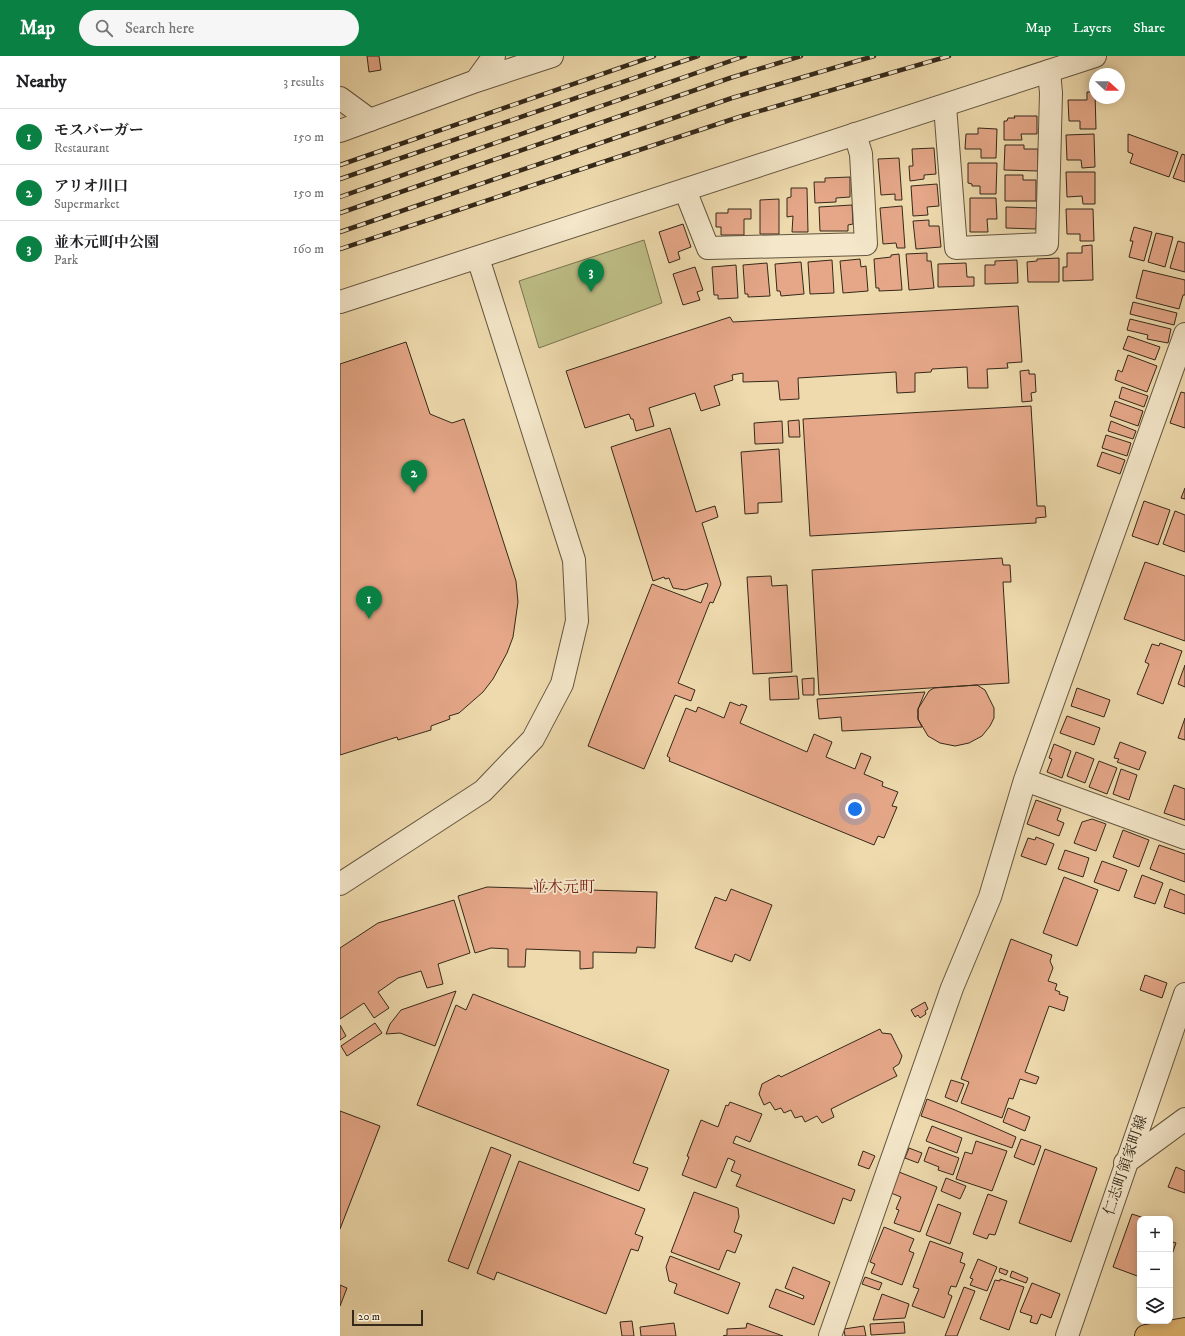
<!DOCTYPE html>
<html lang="en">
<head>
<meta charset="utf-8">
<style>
  :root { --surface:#fff; --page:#f6f6f6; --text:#202124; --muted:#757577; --line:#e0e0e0; --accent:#0b8043 }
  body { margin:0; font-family:"IM FELL DW Pica","Noto Serif JP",serif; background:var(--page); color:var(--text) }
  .controls { position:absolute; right:12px; bottom:12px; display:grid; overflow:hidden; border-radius:8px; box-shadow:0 2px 10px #0003 }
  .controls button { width:36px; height:36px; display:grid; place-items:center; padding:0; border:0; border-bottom:1px solid var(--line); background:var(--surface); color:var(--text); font:20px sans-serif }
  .compass { position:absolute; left:749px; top:12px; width:36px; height:36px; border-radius:50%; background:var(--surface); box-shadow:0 2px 10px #0003; rotate:111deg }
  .scale { position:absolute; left:12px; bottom:10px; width:71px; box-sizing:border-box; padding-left:4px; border:2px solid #35291a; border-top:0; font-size:11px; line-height:14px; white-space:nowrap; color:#35291a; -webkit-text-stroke:3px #f4e7ca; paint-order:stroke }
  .you { position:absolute; left:515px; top:753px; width:14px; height:14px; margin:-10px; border:3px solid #fff; border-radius:50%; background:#1a73e8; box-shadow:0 0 0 6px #1a73e833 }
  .badge { display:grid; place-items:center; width:26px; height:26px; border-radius:50%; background:var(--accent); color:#fff; font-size:13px; font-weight:700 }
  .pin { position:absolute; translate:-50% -33px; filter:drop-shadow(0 1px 2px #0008) }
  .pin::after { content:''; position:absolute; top:21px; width:14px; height:12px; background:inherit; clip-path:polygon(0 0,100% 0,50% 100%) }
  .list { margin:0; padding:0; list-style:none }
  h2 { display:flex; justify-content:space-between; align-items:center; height:52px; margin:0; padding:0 16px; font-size:17px }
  h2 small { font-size:13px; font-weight:400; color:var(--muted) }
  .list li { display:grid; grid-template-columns:26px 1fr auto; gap:12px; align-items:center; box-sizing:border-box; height:56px; padding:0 16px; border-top:1px solid var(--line) }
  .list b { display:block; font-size:15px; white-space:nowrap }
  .list p { margin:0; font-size:13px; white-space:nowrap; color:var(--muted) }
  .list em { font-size:13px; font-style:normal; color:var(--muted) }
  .icon { flex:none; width:22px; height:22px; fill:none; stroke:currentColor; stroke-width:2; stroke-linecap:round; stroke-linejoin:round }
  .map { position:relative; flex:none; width:845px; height:1280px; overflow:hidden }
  header { display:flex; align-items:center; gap:24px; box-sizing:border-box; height:56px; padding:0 20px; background:var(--accent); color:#fff }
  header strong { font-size:19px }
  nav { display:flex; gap:22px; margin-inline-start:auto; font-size:14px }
  .search { width:280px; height:36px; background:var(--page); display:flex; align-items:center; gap:10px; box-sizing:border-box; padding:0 14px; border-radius:22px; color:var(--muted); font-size:15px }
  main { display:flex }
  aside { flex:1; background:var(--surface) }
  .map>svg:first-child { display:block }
  .green { fill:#bebe86; stroke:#7a7450 }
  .building { fill:#e5a788; stroke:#35291a }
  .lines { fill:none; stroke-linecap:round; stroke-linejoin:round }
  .minor-casing { stroke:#63553f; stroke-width:24 }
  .tertiary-casing { stroke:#63553f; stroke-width:24 }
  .primary-casing { stroke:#35291a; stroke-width:24 }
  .minor { stroke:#f4e7ca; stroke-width:22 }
  .tertiary { stroke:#f4e7ca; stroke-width:22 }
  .primary { stroke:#e7bd76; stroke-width:22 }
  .rail-casing { stroke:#35291a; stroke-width:4.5 }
  .rail { stroke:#f4e7ca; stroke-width:3; stroke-dasharray:9; stroke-linecap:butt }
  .labels { text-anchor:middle; stroke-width:3.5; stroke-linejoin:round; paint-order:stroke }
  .street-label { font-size:15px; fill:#35291a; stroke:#f4e7ca }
  .neighbourhood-label { font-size:16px; fill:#7a1f14; stroke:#f4e7ca }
</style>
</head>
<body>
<header>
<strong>Map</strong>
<div class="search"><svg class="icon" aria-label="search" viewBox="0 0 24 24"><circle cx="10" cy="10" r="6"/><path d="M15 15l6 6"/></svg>Search here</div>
<nav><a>Map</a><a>Layers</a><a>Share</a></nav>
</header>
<main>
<aside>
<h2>Nearby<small>3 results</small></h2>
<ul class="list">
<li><span class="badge">1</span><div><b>モスバーガー</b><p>Restaurant</p></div><em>150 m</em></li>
<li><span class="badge">2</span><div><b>アリオ川口</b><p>Supermarket</p></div><em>150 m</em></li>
<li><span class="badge">3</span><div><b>並木元町中公園</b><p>Park</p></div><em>160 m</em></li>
</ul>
</aside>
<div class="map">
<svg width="845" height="1280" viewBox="0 0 845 1280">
  <rect width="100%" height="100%" fill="#eedaad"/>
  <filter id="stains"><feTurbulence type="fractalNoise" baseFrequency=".005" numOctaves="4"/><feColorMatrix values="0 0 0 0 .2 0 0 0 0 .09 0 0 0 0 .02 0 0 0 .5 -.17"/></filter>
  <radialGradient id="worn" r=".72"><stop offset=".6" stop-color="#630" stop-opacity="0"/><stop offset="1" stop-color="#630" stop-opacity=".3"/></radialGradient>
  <!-- green -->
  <path class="green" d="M304,184L322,247L199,292L179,225Z"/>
  <!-- building -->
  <path class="building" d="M27,0H39L41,14L29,16Z
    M747,36H755L756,73H740V65H729L728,44H747Z
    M674,60H697V78H681L682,84H664V65H667L668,62H675Z
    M638,72L657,73L656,102H641V93H625L626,78H638Z
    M754,78L755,111L742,112L741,104H727L726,79Z
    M788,78L838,96L829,121L790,107L793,98L788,96Z
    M665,89H684V93H698V115L664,114Z
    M594,92L596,118L584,119V123L570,125L569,110H573L572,93Z
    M842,98L845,99V126L833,122Z
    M559,102L562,144H555V138L541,139L538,103Z
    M628,107H657L656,138H640V130H632V128L628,127Z
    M726,116H755V148H743L742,140L727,141Z
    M665,119H683V124H696V145H665Z
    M510,121V141L496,142V146L475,147L474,126H485V122Z
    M597,128L599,150L587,151L588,159L573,160L571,130Z
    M451,132H467L468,176H452L453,160L447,161V142L451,141Z
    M630,142H656L657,163H647L648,176H630Z
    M439,143V178H420V144Z
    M512,149L513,168L508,169V175H480L479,151Z
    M562,150L565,192H557L556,187L543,188L540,152Z
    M666,151L697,152L696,173L666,172Z
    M388,153H411V163H404V179H381V171H376V157H388Z
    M726,153H753L754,185H740V178H727Z
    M589,164V170H599L601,191L576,193L573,165Z
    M343,168L351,191L338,196L340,203L329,207L319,176Z
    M794,171L812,176L804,205L789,201L793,185H790Z
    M816,177L833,181L825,211L808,206Z
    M838,185L845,187V216L830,212Z
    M752,189L753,224L723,225V211H727V197H742V190Z
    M587,197V205H591L594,232L569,234L566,198Z
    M559,198L562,234L539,235V232H536L534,203L551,201V199Z
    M719,202V226H688L687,206L697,205V203Z
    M520,203L521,211L526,210L528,235L503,237L500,205Z
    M492,204L494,237L470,238L468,206Z
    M677,204L678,227L645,228V209H655V205Z
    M461,206L464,238L441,240L440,235H437L435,208Z
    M427,207L430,240L408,241V238H405L403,209Z
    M626,207L627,221H634V230L598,231V208Z
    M396,209L398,242L378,243V239H374L372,211Z
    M355,211L363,234L357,236L360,244L343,249L333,218Z
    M803,214L845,224V239H843L839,253L796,242Z
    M793,246L837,257L834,269L790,258Z
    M678,250L682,306L667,307L668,312L647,313L648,332H628L627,311L592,313L591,316L575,317V336L557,337L556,316L458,322L459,343L440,344L438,325L403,326V317L392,319L393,324L374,330L380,349L361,355L355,337L309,352L314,370L296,375L293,363H291L289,358L245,372L226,315L390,261L393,266Z
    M790,263L831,273L828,287L807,283L808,279L787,274Z
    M788,280L820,291L815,304L783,293Z
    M66,286L90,358L112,367L124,363L176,525L178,546L173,581L167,597L153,623L143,636L119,657L109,660L110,663L91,670V674L58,684L57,681L0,699V308Z
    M788,299L817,310L807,336L775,324L778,314L782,316Z
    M689,314V318H695L696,336L691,337L692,345L682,346L680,315Z
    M782,331L808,340L804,351L779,342Z
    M841,336L845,337V372L830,367Z
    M775,345L803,355L798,370L770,360Z
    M691,350L697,450H705L706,461L696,462V467L470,480L463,363Z
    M459,364L460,381H449L448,365Z
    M442,365L443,387L415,388L414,367Z
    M771,365L796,375L793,383L768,375Z
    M330,372L356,456L375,450L378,461L362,467L381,528L373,547L370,546L338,627L355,634L351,645L335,639L304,713L248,690L312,528L361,547L368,529L367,527L345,534L333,532L329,522L325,523L324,521L313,525L271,391Z
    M766,379L791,387L787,400L762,392Z
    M439,393L442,446L418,447V457L405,458L401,396Z
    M762,396L785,404L780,418L757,410Z
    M845,432V443L841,442Z
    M804,445L830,454L818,489L792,480Z
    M835,455L845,459V496L823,488Z
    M662,502L663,509H670L671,526H663L669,627L479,639L472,514Z
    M805,506L845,520V585L784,563Z
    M431,520L432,530L447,529L452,616L413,618L407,521Z
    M820,587L842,595L823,648L797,638L809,608L805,606L812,588L819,590Z
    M845,609V631L838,628Z
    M457,620L459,643L430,644L429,622Z
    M474,622V639H463L462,623Z
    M637,629L645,634L654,652V662L650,670L642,680L629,687L615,690L600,687L588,680L578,663V653L589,635L594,632Z
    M737,632L770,644L764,661L731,650Z
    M585,636L578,653V663L582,671L502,675L501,661L479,663L477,643Z
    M390,646L400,650L401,648L407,650L400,667L467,696L474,678L492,686L486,701L515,713L521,697L531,701L524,718L543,726L542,730L558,736L552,750L557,751L544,782L538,780L534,789L329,705L330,702L327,700L346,652L356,656L358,651L384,662Z
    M727,660L760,672L754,689L720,677Z
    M845,662V684L838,682Z
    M780,686L806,696L799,714L777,706L779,703L774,702Z
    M714,688L731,695L722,722L707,716L712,703L709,702Z
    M736,696L754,703L745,727L727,720Z
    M759,705L777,712L767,738L749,731Z
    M781,713L797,719L789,744L773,738Z
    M834,729L845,733V764L824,757Z
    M696,744L721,753L717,764L724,767L719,780L687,768Z
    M752,763L766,768L756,795L734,787L742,766Z
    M783,774L809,784L799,811L773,801Z
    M696,781L714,788L706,809L681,800L688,782L695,784Z
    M819,789L845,798V826L810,813Z
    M725,794L749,802L743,821L718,813Z
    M762,805L787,814L779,835L754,826Z
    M802,819L823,827L815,848L794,841Z
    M724,821L758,834L737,890L703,877Z
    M147,831L317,836L315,892L297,891L296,897L253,896V912L240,913V895L186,893L185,911H168V893L151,892L135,897L118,840Z
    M391,833L432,849L410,905L395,898L392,906L355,892L375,841L386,845Z
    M830,833L845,839V858L824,851Z
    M114,844L130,897L98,908L103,928L87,932L81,915L58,922L38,936L49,952L34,962L24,947L0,963V892L38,867Z
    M671,883L712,899L710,905L713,912L708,925L717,928L715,934L720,936L719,938L728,941L724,955L709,950L685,1016L699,1021L696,1028L680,1023L673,1043L669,1042L662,1062L621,1047L629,1026L621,1023Z
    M805,919L827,927L822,942L800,934Z
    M116,935L95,990L60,977L46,978L50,968L61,954Z
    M133,938L329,1014L293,1107L308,1112L299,1135L77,1049L116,949L126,954Z
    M585,946L588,953L585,955L586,958L580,962L578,959L575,961L571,954Z
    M35,967L42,977L7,1000L1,990Z
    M0,969L6,980L0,984Z
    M540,973L542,977L551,978L562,1000L559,1008L553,1012L557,1020L491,1053L494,1061L482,1067L477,1060L465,1066L462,1060L455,1062L451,1054L444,1057L441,1052L435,1054L430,1046L424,1049L419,1038L422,1028L439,1019L441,1021Z
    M611,1024L624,1028L617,1046L605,1041Z
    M587,1043L615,1054L676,1081L672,1092L581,1060Z
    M390,1046L422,1058L410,1086L396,1080L393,1087L515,1134L511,1145L503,1142L494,1168L396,1130L401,1119L391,1115L395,1105L388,1102L376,1132L342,1119L349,1101L347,1100L361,1064L378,1071L386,1049L388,1050Z
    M668,1052L690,1061L685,1075L663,1066Z
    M0,1055L40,1070L0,1173Z
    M592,1070L622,1082L617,1097L586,1085Z
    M681,1083L701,1090L694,1109L674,1101Z
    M636,1085L667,1095L652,1135L616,1123L625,1096L632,1098Z
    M151,1091L171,1099L128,1213L108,1205Z
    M589,1091L619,1102L613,1119L598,1114L599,1111L584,1105Z
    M569,1092L582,1097L578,1107L565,1102Z
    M705,1093L757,1112L731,1186L679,1167Z
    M523,1095L535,1100L529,1113L518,1109Z
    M179,1105L305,1153L295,1178L303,1181L298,1195L291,1193L266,1258L157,1216L154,1224L137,1217Z
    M836,1111L845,1115V1137L828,1131Z
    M559,1116L597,1131L580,1176L554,1167L559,1154L556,1153L561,1141L551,1137Z
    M606,1122L626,1130L620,1143L601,1135Z
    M354,1136L398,1152L399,1161L394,1176L402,1179L395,1197L387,1194L379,1214L331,1196Z
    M648,1138L667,1145L655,1179L649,1178L647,1183L633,1178Z
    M598,1148L621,1157L610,1188L586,1179Z
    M792,1158L807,1163H800V1221L773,1211Z
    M544,1171L574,1183L569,1195L574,1197L562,1229L531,1217L535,1208L530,1206Z
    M590,1185L623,1197L620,1206L625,1208L616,1231L611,1230L608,1238L612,1240L604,1262L572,1250L579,1233L573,1231Z
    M830,1185L836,1187L830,1204Z
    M330,1200L400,1227L388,1258L334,1237L337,1228L329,1225L326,1211Z
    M638,1203L657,1211L647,1235L630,1229L633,1223L630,1222Z
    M453,1211L490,1226L474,1269L429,1251L436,1233L463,1243L464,1240L445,1232Z
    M660,1212L668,1215L666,1219L659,1216Z
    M672,1215L688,1222L686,1227L670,1221Z
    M525,1221L542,1227L539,1234L522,1228Z
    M660,1223L684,1231L669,1274L640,1263L655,1224L660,1225Z
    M692,1227L720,1238L711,1262L701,1258L697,1268L690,1266L692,1260L680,1256Z
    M0,1229L7,1232L0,1250Z
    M624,1231L635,1235L617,1280H605Z
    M542,1238L569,1248L565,1262L533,1264Z
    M292,1265L294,1280H282L280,1266Z
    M564,1266L565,1277L531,1279L530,1268Z
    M334,1267L336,1280H301L300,1271Z
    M407,1267L443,1280H383L387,1279V1273L406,1272Z
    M524,1270L526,1280H505L504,1273Z"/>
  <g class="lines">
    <defs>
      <path id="minor" d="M136,25L154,0
        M605,50L616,192L707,188L711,37L709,15
        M0,75L136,25L212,0
        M345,134L368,192L526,188L521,98L515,78
        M685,724L845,782
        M490,1280L612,932L650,841L685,724L845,278"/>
      <path id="tertiary" d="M0,42L30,64
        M0,246L755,0
        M0,828L143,735L193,683L222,628L237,565L234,504L138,202
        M785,1107L845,1063
        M727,1280L845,938"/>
      <path id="primary" d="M806,1280L845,1273"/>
    </defs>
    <!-- minor casing -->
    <use href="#minor" class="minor-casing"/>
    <!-- tertiary casing -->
    <use href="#tertiary" class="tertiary-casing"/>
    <!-- primary casing -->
    <use href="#primary" class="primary-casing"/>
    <!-- minor -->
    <use href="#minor" class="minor"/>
    <!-- tertiary -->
    <use href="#tertiary" class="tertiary"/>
    <!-- primary -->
    <use href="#primary" class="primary"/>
    <defs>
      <path id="rail" d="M0,109L314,0
        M0,123L358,0
        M0,141L405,0
        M0,157L390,22L461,0
        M0,176L392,42L534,0
        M0,193L399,61L609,0"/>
    </defs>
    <!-- rail casing -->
    <use href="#rail" class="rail-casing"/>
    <!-- rail -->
    <use href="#rail" class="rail"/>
  </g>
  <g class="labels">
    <!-- street labels -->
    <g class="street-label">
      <text transform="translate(785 1109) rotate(-71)" y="5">仁志町領家町線</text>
    </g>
    <!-- neighbourhood labels -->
    <g class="neighbourhood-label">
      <text x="223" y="836">並木元町</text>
    </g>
  </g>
  <rect width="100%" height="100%" filter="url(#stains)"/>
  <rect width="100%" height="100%" fill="url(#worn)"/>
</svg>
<div class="controls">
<button>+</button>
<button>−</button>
<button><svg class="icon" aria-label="layers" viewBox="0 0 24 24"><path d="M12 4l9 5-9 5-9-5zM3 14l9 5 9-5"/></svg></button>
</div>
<svg class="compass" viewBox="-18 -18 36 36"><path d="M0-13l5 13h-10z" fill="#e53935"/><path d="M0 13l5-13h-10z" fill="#757577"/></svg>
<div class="scale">20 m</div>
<div class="you"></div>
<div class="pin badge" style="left:29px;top:563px">1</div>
<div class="pin badge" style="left:74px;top:437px">2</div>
<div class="pin badge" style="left:251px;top:236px">3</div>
</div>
</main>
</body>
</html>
